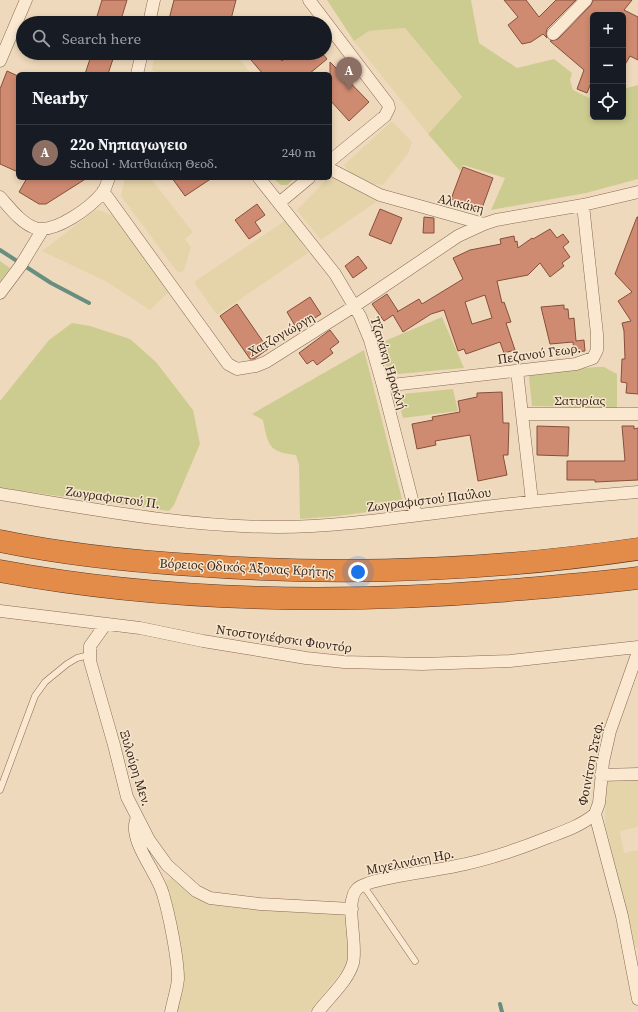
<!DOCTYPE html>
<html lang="en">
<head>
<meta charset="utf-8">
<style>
  :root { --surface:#171b24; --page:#242831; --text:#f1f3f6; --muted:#9ea1a6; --line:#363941; --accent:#1a73e8 }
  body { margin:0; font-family:"Source Serif 4",serif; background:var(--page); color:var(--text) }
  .controls { position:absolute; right:12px; top:12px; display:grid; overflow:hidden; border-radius:6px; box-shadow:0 2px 6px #0003 }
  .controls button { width:36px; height:36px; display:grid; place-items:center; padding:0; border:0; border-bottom:1px solid var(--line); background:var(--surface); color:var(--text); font:20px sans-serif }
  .you { position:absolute; left:358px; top:572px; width:14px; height:14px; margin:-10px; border:3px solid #fff; border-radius:50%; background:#1a73e8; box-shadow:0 0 0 6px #1a73e833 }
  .badge { display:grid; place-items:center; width:26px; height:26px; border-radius:50%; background:var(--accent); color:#fff; font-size:13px; font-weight:700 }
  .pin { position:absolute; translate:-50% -33px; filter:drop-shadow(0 1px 2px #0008) }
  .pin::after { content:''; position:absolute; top:21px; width:14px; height:12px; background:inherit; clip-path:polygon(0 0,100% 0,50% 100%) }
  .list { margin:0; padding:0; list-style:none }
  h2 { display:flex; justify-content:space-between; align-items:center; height:52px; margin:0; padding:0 16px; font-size:17px }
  h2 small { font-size:13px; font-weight:400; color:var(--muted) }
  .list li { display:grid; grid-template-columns:26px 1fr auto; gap:12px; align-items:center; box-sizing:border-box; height:56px; padding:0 16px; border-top:1px solid var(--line) }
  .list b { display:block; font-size:15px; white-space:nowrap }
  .list p { margin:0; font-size:13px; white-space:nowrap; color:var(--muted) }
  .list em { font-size:13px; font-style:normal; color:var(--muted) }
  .icon { flex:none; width:22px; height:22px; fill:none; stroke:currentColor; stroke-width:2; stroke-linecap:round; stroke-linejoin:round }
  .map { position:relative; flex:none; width:638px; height:1012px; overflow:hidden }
  .search { position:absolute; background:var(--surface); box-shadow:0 2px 6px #0003; left:16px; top:16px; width:316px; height:44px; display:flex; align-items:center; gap:10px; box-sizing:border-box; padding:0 14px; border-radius:22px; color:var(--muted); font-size:15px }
  .panel { position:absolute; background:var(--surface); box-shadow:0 2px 6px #0003; left:16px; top:72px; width:316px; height:108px; border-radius:6px }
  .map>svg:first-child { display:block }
  .farmland { fill:#e5d4aa }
  .green { fill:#cdcc90 }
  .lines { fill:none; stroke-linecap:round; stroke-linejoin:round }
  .stream { stroke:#688e7f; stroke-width:4 }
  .building { fill:#cf8b71; stroke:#874f3a; fill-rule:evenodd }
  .lane-casing { stroke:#876955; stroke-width:7 }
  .street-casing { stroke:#876955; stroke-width:13 }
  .highway-casing { stroke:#54382a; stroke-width:23 }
  .lane { stroke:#fae8d0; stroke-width:6 }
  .street { stroke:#fae8d0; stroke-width:12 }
  .highway { stroke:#e38b48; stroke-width:22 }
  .labels { text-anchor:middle; stroke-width:3; stroke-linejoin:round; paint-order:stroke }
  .street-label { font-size:13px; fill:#36241b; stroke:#f6e5cc }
</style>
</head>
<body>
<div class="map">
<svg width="638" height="1012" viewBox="0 0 638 1012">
  <rect width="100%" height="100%" fill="#efd9bc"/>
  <!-- farmland -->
  <path class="farmland" d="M405,28L462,98L428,134L354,41L369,31Z
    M155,53H235L251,74H164L152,70Z
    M392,121L412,142L408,154L383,185L367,183L349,173L344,165Z
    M336,177L379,200L321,240L297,210L328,178Z
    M125,178H155L152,180L193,232L185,239L191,247L184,271L178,273L121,196Z
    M99,210L114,216L169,292L150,310L107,282L42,251L94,211Z
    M286,220L308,253L217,315L194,282Z
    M638,776V827L620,831L624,853L638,850V948L635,947L605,823L606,778Z
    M174,877L190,894L217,905L238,908L347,913L348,947L347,960L342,971L309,1012H174L169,898L166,881Z"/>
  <!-- green -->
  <path class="green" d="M327,0H471L479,43L517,68L554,59L572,73L570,80L573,90L593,100V117H623V89L638,85V179L586,193L491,210L505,178L463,165L460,171L428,134L462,97L405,28L369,31L354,41Z
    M273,178H295L287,185H281Z
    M0,261L10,268L0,282Z
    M442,317L464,368L388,375L380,343Z
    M72,323L90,326L130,339L156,362L193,410L200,444L174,505L169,511L0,488V401L49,340Z
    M364,350L404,507L338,516L300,519L299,465L296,455C269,452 268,446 263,420L252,414Z
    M596,367H604L617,374V408L532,406L529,377L531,374Z
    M453,389L458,411L403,418L398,400L402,394Z"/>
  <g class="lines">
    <!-- stream -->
    <path class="stream" d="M0,250L51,283L89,303
      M500,1004L502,1012"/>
  </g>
  <!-- building -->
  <path class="building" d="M102,0H127L120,23H95Z
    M174,0H236L230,23H168Z
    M504,0H526L539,17L556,0H576L547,29L546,33L547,38L543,34L531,42L522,44L508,25L518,17Z
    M593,0H632L624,10L638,17V60L630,56L623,68V15H593V78L587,93L577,89L584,70L550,41L558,39L591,5Z
    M92,53H115L108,74H85Z
    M245,53H275L282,61L291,53L294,57L299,53H322L327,59L309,74H263Z
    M330,62L369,102L349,121L330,100Z
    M7,71L18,76V172L0,164V89Z
    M463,167L493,178L481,211L451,199Z
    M27,178H87L46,204H39L19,192Z
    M172,178H212L185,196Z
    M257,204L265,215L255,222L261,231L249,239L235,220Z
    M380,209L402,218L391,244L369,235Z
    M424,217L434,218V233H423Z
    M637,217H638V394L626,393L627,383L621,382L622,359H625L624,331L622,323L631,321L618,301L632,292L615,274Z
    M550,229L557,238L563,234L569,242L563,247L570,257L562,263L564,266L550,277L540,263L528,275L497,281L502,303L504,302L511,322L506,323L515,350L504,353L500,342L466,354L464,349L458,351L444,310L431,314L403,332L393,315L384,321L372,304L387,294L398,311L397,312L419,299L422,304L463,279L453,258L470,250L501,244L500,239L514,236L515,242L517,241L518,248L532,238L533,239ZM485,295L492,318L472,324L465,302Z
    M358,256L367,268L353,278L345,266Z
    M310,297L321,314L297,329L287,312Z
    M237,304L268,349L254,359H250L220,316Z
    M564,305V309H568L569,319L574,318L576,341L584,340L585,351L574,352L573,342L550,344L541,307Z
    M330,330L339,342L330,349L333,353L317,365L313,360L307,364L299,353Z
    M502,392L503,423H509L508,455H503L507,475L478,481L470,435L435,441L436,445L417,449L412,424L433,420L432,417L460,412L458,401L477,397V393Z
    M537,426L569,427L568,456L537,455Z
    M622,426H634V429L638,428V480L595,482V480H567V461H625Z"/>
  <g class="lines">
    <defs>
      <path id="lane" d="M0,790L35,696L45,682L67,664L77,658L89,655
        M363,885L415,961"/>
      <path id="street" d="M309,0L388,104L389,108L385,116L330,161
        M149,23L154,0
        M553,34L586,0
        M0,61L26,0
        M137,74L142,53
        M330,169L380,195L484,224L496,220L583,205L638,192
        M259,178L335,274L360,316L370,340L383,386L416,515
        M103,191L228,364L237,369L256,366L266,362L356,305L458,236L484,224
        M0,197C10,208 21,223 35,228C55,234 91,207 103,192C106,188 107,182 109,178
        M279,203L309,178
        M0,293L21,265L43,229
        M517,371L532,501
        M383,386L576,364L593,358L597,350V334L583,205
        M522,414H638
        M0,494C92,509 185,527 278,527C336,527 395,518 452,511C514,503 576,497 638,492
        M0,611L140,628L203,641L306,658L344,662L422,664L510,661L638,647
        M105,625L90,646V661L114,745L127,797L149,840L167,865L196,891L210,898L260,904L352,909
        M638,652L610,731L603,762L599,803L595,814L622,916L638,999
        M601,775L638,774
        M136,820C129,842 157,872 163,894C169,914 178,958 178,979C177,990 173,1001 171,1012
        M318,1012C329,997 348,981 353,963C358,943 344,902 357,889C367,878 434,871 451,867C485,861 517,850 549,837C565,831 582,825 595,814"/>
      <path id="highway" d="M0,541C63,554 128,561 192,565C340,576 490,571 638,549
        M0,571C162,601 336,604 500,591C546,587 592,584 638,578"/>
    </defs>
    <!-- lane casing -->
    <use href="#lane" class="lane-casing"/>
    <!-- street casing -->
    <use href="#street" class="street-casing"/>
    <!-- highway casing -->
    <use href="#highway" class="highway-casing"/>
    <!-- lane -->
    <use href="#lane" class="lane"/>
    <!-- street -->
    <use href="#street" class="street"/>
    <!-- highway -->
    <use href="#highway" class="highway"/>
  </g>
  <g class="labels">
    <!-- street labels -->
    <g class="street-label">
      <text transform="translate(461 203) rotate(14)" y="5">Αλικάκη</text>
      <text transform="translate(281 334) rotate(-30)" y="5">Χατζογιώργη</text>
      <text transform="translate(539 353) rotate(-8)" y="5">Πεζανού Γεωρ.</text>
      <text transform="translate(389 363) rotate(73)" y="5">Τζανάκη Ηρακλή</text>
      <text x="580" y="405">Σατυρίας</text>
      <text transform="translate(113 497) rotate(8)" y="5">Ζωγραφιστού Π.</text>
      <text transform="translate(429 499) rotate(-7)" y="5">Ζωγραφιστού Παύλου</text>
      <text transform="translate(247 567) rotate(3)" y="5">Βόρειος Οδικός Άξονας Κρήτης</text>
      <text transform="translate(284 638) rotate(8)" y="5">Ντοστογιέφσκι Φιοντόρ</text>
      <text transform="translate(590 763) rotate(-79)" y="5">Φοινίτση Στεφ.</text>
      <text transform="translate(136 768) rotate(73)" y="5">Ξυλούρη Μεν.</text>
      <text transform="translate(410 861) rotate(-11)" y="5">Μιχελινάκη Ηρ.</text>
    </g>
  </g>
</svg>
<div class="controls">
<button>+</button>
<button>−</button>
<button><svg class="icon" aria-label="locate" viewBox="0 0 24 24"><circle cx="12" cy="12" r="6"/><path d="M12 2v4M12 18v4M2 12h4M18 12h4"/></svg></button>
</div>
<div class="you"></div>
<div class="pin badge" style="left:349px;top:90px;background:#8d6e63">A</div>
<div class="search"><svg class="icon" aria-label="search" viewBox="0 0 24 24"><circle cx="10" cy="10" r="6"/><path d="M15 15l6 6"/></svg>Search here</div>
<section class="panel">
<h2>Nearby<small></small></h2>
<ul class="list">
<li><span class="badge" style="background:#8d6e63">A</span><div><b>22ο Νηπιαγωγειο</b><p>School · Ματθαιάκη Θεοδ.</p></div><em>240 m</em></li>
</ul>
</section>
</div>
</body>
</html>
